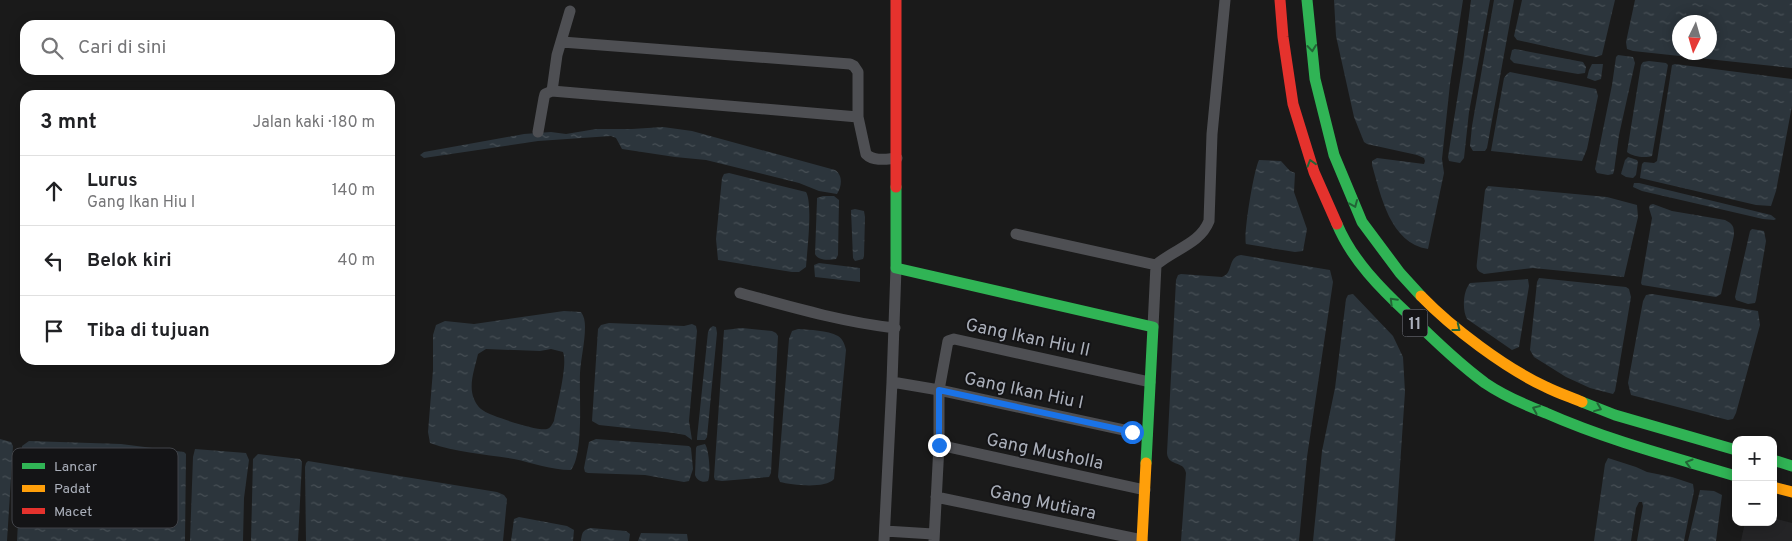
<!DOCTYPE html>
<html lang="id">
<head>
<meta charset="utf-8">
<style>
  :root { --surface:#fff; --page:#f6f6f6; --text:#202124; --muted:#757577; --line:#e0e0e0 }
  body { margin:0; font-family:Overpass,sans-serif; background:var(--page); color:var(--text) }
  .controls { position:absolute; right:15px; bottom:15px; display:grid; overflow:hidden; border-radius:10px; box-shadow:0 2px 12px #0003 }
  .controls button { width:45px; height:45px; display:grid; place-items:center; padding:0; border:0; border-bottom:1px solid var(--line); background:var(--surface); color:var(--text); font:25px sans-serif }
  .compass { position:absolute; left:1672px; top:15px; width:45px; height:45px; border-radius:50%; background:var(--surface); box-shadow:0 2px 12px #0003; rotate:185deg }
  .stop { position:absolute; width:15px; height:15px; margin:-11px; border:4px solid #1a73e8; border-radius:50%; background:#fff }
  .stop.end { background:#1a73e8; border-color:#fff; box-shadow:0 1px 5px #0008 }
  .list { margin:0; padding:0; list-style:none }
  h2 { display:flex; justify-content:space-between; align-items:center; height:65px; margin:0; padding:0 20px; font-size:21px }
  h2 small { font-size:16px; font-weight:400; color:var(--muted) }
  .list li { display:grid; grid-template-columns:32px 1fr auto; gap:15px; align-items:center; box-sizing:border-box; height:70px; padding:0 20px; border-top:1px solid var(--line) }
  .list b { display:block; font-size:19px; white-space:nowrap }
  .list p { margin:0; font-size:16px; white-space:nowrap; color:var(--muted) }
  .list em { font-size:16px; font-style:normal; color:var(--muted) }
  .icon { flex:none; width:28px; height:28px; fill:none; stroke:currentColor; stroke-width:2; stroke-linecap:round; stroke-linejoin:round }
  .map { position:relative; flex:none; width:1792px; height:541px; overflow:hidden }
  .search { position:absolute; background:var(--surface); box-shadow:0 2px 12px #0003; left:20px; top:20px; width:375px; height:55px; display:flex; align-items:center; gap:12px; box-sizing:border-box; padding:0 18px; border-radius:15px; color:var(--muted); font-size:19px }
  .panel { position:absolute; background:var(--surface); box-shadow:0 2px 12px #0003; left:20px; top:90px; width:375px; height:275px; border-radius:15px }
  .map>svg:first-child { display:block }
  .built { fill:#242426 }
  .water { fill:url(#water-ripples); fill-rule:evenodd }
  .lines { fill:none; stroke-linecap:round; stroke-linejoin:round }
  .street { stroke:#4e4f53; stroke-width:11 }
  .fast { stroke:#30b455; stroke-width:11 }
  .slow { stroke:#ff9f0a; stroke-width:11 }
  .jam { stroke:#e5322d; stroke-width:11 }
  .oneway { stroke:#226436 }
  .route { stroke:#1a73e8; stroke-width:6 }
  .labels { text-anchor:middle; stroke-width:4; stroke-linejoin:round; paint-order:stroke }
  .shield { fill:#141416; stroke:#7e818a; stroke-width:1 }
  .shield-label { font-size:16px; font-weight:bold; fill:#abb0bb }
  .street-label { font-size:18px; fill:#abb0bb; stroke:#141416 }
  .key { fill:#141416; stroke:#414348; stroke-width:1 }
  .key-label { font-size:14px; fill:#abb0bb }
</style>
</head>
<body>
<div class="map">
<svg width="1792" height="541" viewBox="0 0 1792 541">
  <defs>
    <pattern id="water-ripples" width="26" height="14" patternUnits="userSpaceOnUse" patternTransform="scale(1.25)"><rect width="26" height="14" fill="#2c353c"/><path d="M2 4q2-2 4 0t4 0M15 11q2-2 4 0t4 0" fill="none" stroke="#485056"/></pattern>
  </defs>
  <rect width="100%" height="100%" fill="#1a1a1a"/>
  <!-- built -->
  <path class="built" d="M1773,518L1792,523V541H1741L1745,522H1773Z"/>
  <!-- water -->
  <path class="water" d="M1334,0H1463L1450,84L1442,159L1444,173L1428,249C1390,243 1381,196 1372,165V161L1377,158L1424,164L1425,161L1424,158L1417,155L1367,144L1364,142L1354,117L1336,36Z
    M1471,0H1490L1469,112L1464,158L1460,163L1449,161L1448,157L1463,62Z
    M1494,0H1514L1487,148L1485,151H1473L1470,146L1472,126Z
    M1522,0H1615L1602,55L1596,57L1585,55L1517,40L1514,36Z
    M1635,0H1792V68L1633,51L1627,49L1626,42ZM1710,22V52H1680V22Z
    M1515,49L1583,62L1586,67L1585,73L1578,74L1514,63L1510,59L1512,50Z
    M1618,55L1633,57L1635,63L1619,135L1614,171L1613,174L1608,175L1597,173L1595,169L1612,85L1616,57Z
    M1649,61L1666,63L1668,65L1652,156C1645,158 1633,157 1627,152L1641,65L1643,62Z
    M1592,64H1603L1601,79L1595,81L1587,78L1589,70Z
    M1675,64L1792,79V106L1776,191L1771,206L1756,205L1640,178L1642,164L1644,162L1654,163L1657,161L1672,65Z
    M1510,72L1596,89L1598,96L1587,149L1582,161L1491,151L1504,78L1507,74Z
    M663,127L692,131L835,170C843,175 842,186 837,194L819,191L799,183L706,160L675,157L622,149L616,138L611,136L538,141L424,158L420,155L424,152L524,134L551,132L566,134L596,129H632Z
    M1628,157L1637,160L1638,162L1636,175L1633,178L1626,177L1621,174L1625,160Z
    M1259,160L1281,161L1290,171L1295,173L1294,192L1307,229L1303,251L1295,252L1246,244C1243,235 1254,169 1259,160Z
    M729,173L806,192C813,204 807,252 806,267L799,272H792L718,260L716,239L722,178L724,174Z
    M1634,183H1639L1771,215L1776,219L1774,220L1763,219L1642,191L1633,187Z
    M1488,186L1607,197L1637,205L1638,217L1624,277L1533,268L1484,274C1477,271 1476,269 1477,262L1485,190Z
    M823,196H834L839,200L838,255L836,259C829,260 818,261 815,254L817,200V198Z
    M1653,204L1672,211L1725,220C1733,224 1734,226 1734,235L1721,294L1716,297L1642,285L1641,283L1652,218L1649,208L1650,205Z
    M855,209L864,211L865,217L864,256L863,259L855,261L853,258L851,210Z
    M1752,229L1764,231L1766,241L1756,300L1755,303L1748,304L1736,300L1735,297L1750,231Z
    M1241,255L1330,270L1333,282L1307,457L1299,541H1181L1186,473C1184,460 1168,467 1167,453L1176,280L1178,275L1181,274L1222,277C1234,273 1227,257 1241,255Z
    M819,263L860,268V282L815,277L814,265Z
    M1539,278L1626,287L1629,289L1631,297L1615,391L1613,394L1590,388L1566,377L1534,357L1530,350L1537,282Z
    M1528,279L1529,286L1519,347L1512,350L1467,319C1462,310 1463,291 1470,283Z
    M1353,294L1393,336L1403,357L1405,392L1395,541H1313L1322,451L1335,388L1346,299L1348,295Z
    M1652,294L1758,311L1760,325L1736,413L1733,419L1728,420L1631,395L1628,383L1643,301L1646,295Z
    M564,311L581,312C584,316 585,321 585,327C585,342 581,358 580,373C579,396 584,454 571,470C551,470 533,463 514,459C486,454 457,453 430,443L428,432L433,370V335L436,325L445,321L474,324ZM486,349L540,351L551,349L563,352C568,365 557,405 554,421C552,424 551,428 547,429C540,432 491,416 484,411C480,409 476,404 474,399C468,385 475,368 478,354Z
    M609,323L684,326L692,324L696,326L697,331L689,421L692,440L685,435L674,433L599,425L592,421L598,329L601,325Z
    M713,326L716,327L717,333L707,437L705,440H697V438L708,332L710,328Z
    M742,328L772,331L776,333L778,336L771,473L769,477L722,481L715,480L714,477L724,330Z
    M798,329C810,330 827,330 838,336C843,339 845,345 846,350L834,479C825,489 792,485 780,482L778,477L789,339L792,331Z
    M0,439L11,442L13,446L7,541H0Z
    M596,439L689,446L691,448L693,469L689,481L684,482L645,475L588,473L585,472L584,468L589,442Z
    M29,441L121,444L184,452L186,454L185,541H17L22,446Z
    M705,444C709,449 711,475 708,481C703,483 697,481 695,475L696,448L697,446Z
    M195,449L246,453L249,460L244,498L243,541H190L193,457Z
    M258,454L300,459L302,462L298,541H251L253,459Z
    M1608,458L1636,467L1647,472L1672,477L1693,484L1694,491L1684,541H1637L1643,506L1642,502H1639L1636,508L1631,541H1594L1605,464Z
    M308,461L497,492L504,495L507,499L503,541H306L305,467L306,463Z
    M1700,490L1714,491L1722,495L1716,541H1688Z
    M519,517L567,526L574,530L573,541H511L514,519Z
    M591,528L626,531L630,534L629,541H581C582,533 582,530 591,528Z
    M641,533L687,534L688,541H638Z"/>
  <g class="lines">
    <!-- street -->
    <path class="street" d="M562,42L850,64L854,66L858,72V117L866,154C874,162 887,159 897,158
      M552,91L557,55L570,11
      M538,132L544,98L545,94L552,91L858,117
      M1016,234L1156,265
      M740,293C791,307 842,322 895,328
      M1153,327L1156,265C1174,249 1200,244 1209,221L1212,134L1225,0
      M892,382L939,390L1147,435
      M939,445L1145,490
      M936,497L1142,540
      M885,531L933,534
      M884,541L892,382L896,268
      M934,541L939,445V390L948,341L954,339L1150,382"/>
    <!-- fast -->
    <path class="fast" d="M1307,0L1315,79L1334,155L1362,222L1400,273L1421,296
      M896,187V268L1153,327L1146,463
      M1337,224C1352,260 1381,289 1409,315C1433,339 1458,363 1485,383C1504,396 1525,405 1546,413C1607,440 1672,457 1736,476
      M1582,402L1615,415L1736,450
      M1773,460L1792,466"/>
    <!-- slow -->
    <path class="slow" d="M1421,296C1452,328 1505,368 1546,387C1558,393 1570,397 1582,402
      M1773,487L1792,492
      M1142,541L1146,463"/>
    <!-- jam -->
    <path class="jam" d="M896,0V187
      M1280,0L1283,37L1293,104L1314,172L1337,224"/>
  </g>
  <!-- one-way arrows -->
  <defs><path id="oneway-chevron" d="M-2-3.5L2.5 0L-2 3.5" fill="none" stroke-width="1.6" stroke-linecap="round" stroke-linejoin="round" transform="scale(1.25)"/></defs>
  <g class="oneway">
    <use href="#oneway-chevron" transform="translate(1312 48) rotate(84)"/>
    <use href="#oneway-chevron" transform="translate(1311 163) rotate(-107)"/>
    <use href="#oneway-chevron" transform="translate(1354 204) rotate(67)"/>
    <use href="#oneway-chevron" transform="translate(1393 301) rotate(-135)"/>
    <use href="#oneway-chevron" transform="translate(1457 328) rotate(38)"/>
    <use href="#oneway-chevron" transform="translate(1598 408) rotate(22)"/>
    <use href="#oneway-chevron" transform="translate(1536 409) rotate(-157)"/>
    <use href="#oneway-chevron" transform="translate(1689 463) rotate(-164)"/>
  </g>
  <g class="lines">
    <!-- route -->
    <path class="route" d="M939,445V390L1132,432"/>
  </g>
  <g class="labels">
    <!-- shield labels -->
    <rect class="shield" x="1402.5" y="309.5" width="25" height="27" rx="4"/>
    <g class="shield-label">
      <text x="1415" y="329">11</text>
    </g>
    <!-- street labels -->
    <g class="street-label">
      <text transform="translate(1028 337) rotate(12)" y="6">Gang Ikan Hiu II</text>
      <text transform="translate(1024 390) rotate(12)" y="6">Gang Ikan Hiu I</text>
      <text transform="translate(1045 451) rotate(12)" y="6">Gang Musholla</text>
      <text transform="translate(1043 502) rotate(12)" y="6">Gang Mutiara</text>
    </g>
  </g>
  <!-- legend -->
  <rect x="12" y="448" width="166" height="80" rx="8" class="key"/>
  <rect x="22" y="463" width="23" height="6" fill="#30b455"/>
  <rect x="22" y="485" width="23" height="7" fill="#ff9f0a"/>
  <rect x="22" y="508" width="23" height="6" fill="#e5322d"/>
  <g class="key-label">
    <text x="54" y="471">Lancar</text>
    <text x="54" y="493">Padat</text>
    <text x="54" y="516">Macet</text>
  </g>
</svg>
<div class="controls">
<button>+</button>
<button>−</button>
</div>
<svg class="compass" viewBox="-18 -18 36 36"><path d="M0-13l5 13h-10z" fill="#e53935"/><path d="M0 13l5-13h-10z" fill="#757577"/></svg>
<div class="stop" style="left:1132px;top:432px"></div>
<div class="stop end" style="left:939px;top:445px"></div>
<div class="search"><svg class="icon" aria-label="search" viewBox="0 0 24 24"><circle cx="10" cy="10" r="6"/><path d="M15 15l6 6"/></svg>Cari di sini</div>
<section class="panel">
<h2>3 mnt<small>Jalan kaki · 180 m</small></h2>
<ul class="list">
<li><svg class="icon" aria-label="ahead" viewBox="0 0 24 24"><path d="M12 20V5M6 11l6-6 6 6"/></svg><div><b>Lurus</b><p>Gang Ikan Hiu I</p></div><em>140 m</em></li>
<li><svg class="icon" aria-label="left" viewBox="0 0 24 24"><path d="M17 20v-9H6M10 6l-5 5 5 5"/></svg><div><b>Belok kiri</b></div><em>40 m</em></li>
<li><svg class="icon" aria-label="arrive" viewBox="0 0 24 24"><path d="M6 21V4h12l-3 4 3 4H6"/></svg><div><b>Tiba di tujuan</b></div></li>
</ul>
</section>
</div>
</body>
</html>
